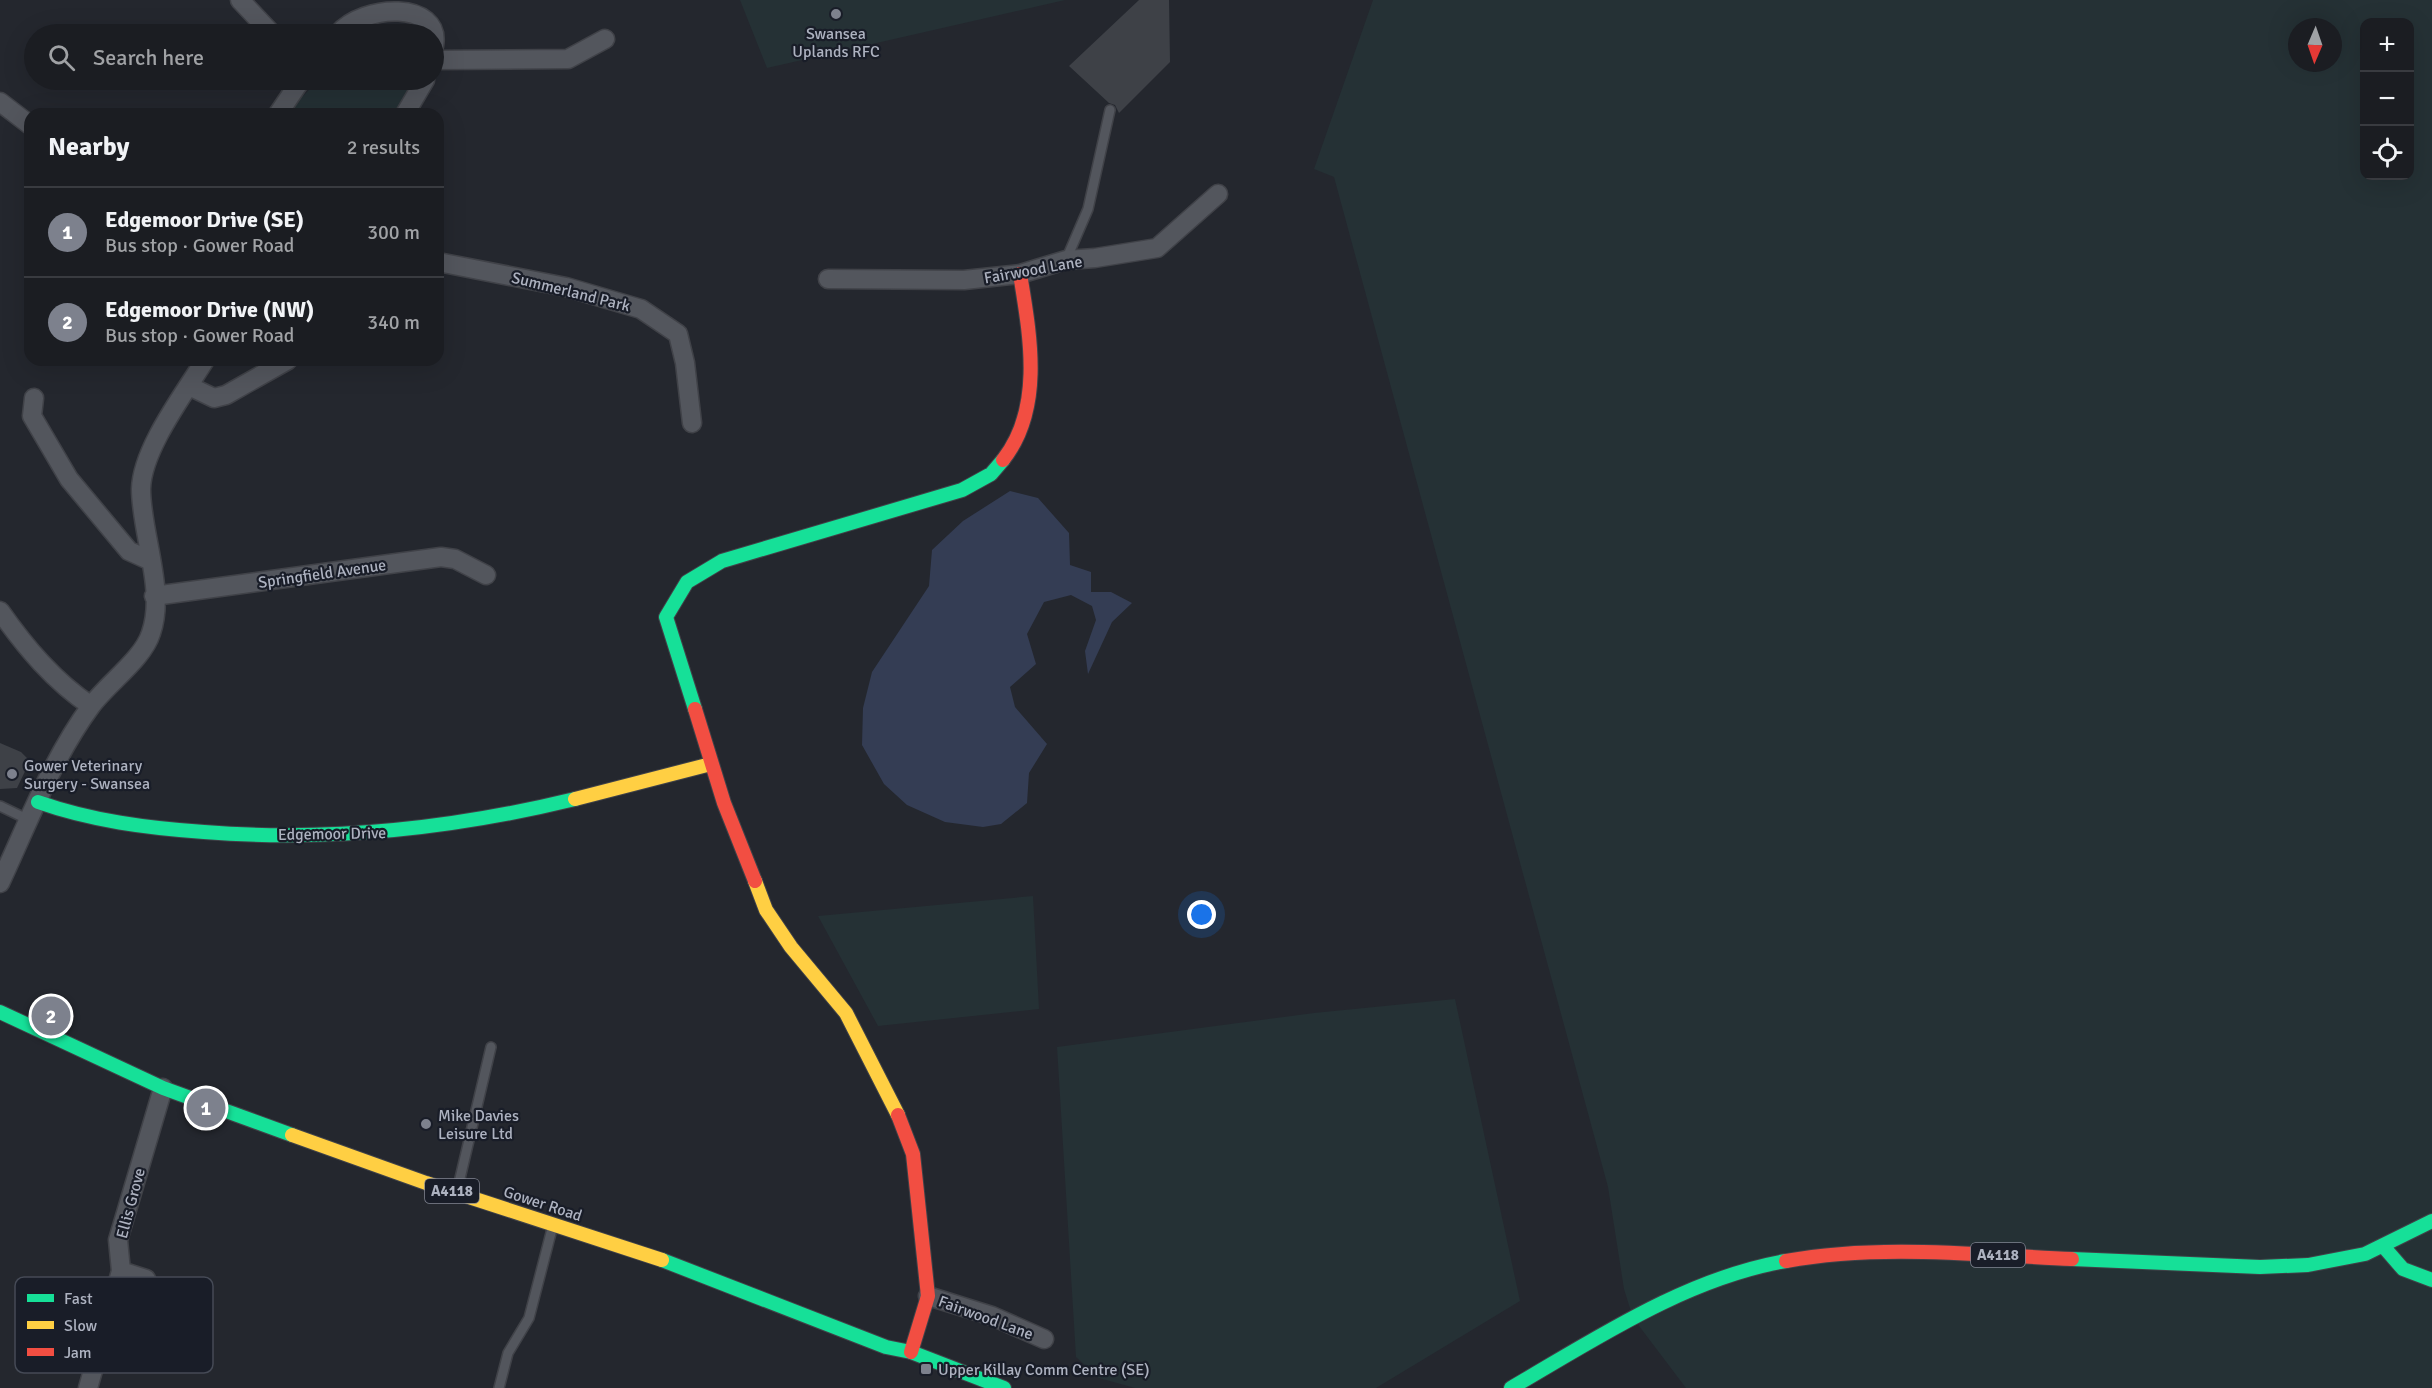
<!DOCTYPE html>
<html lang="en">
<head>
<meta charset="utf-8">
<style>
  :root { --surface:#1b1d22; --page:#282a2f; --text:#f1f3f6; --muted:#a0a2a5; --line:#393b40; --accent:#7d818d }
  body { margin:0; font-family:Signika,sans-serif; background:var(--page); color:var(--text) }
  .controls { position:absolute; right:18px; top:18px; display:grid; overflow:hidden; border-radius:12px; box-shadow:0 6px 24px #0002 }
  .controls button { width:54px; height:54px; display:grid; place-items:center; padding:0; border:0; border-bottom:2px solid var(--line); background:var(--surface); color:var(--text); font:30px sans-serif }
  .compass { position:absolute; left:2288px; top:18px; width:54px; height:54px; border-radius:50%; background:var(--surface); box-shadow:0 6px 24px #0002; rotate:182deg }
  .you { position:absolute; left:1202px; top:915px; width:21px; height:21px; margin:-15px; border:4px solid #fff; border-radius:50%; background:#1a73e8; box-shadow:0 0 0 9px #1a73e833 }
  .badge { display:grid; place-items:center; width:39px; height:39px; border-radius:50%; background:var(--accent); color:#fff; font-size:20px; font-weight:700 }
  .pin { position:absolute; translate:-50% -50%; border:3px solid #fff; box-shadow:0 2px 6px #0006 }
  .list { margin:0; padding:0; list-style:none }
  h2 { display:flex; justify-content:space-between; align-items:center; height:78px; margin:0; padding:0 24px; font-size:26px }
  h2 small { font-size:20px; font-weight:400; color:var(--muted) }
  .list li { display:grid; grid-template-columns:39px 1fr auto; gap:18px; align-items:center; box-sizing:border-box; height:90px; padding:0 24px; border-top:2px solid var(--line) }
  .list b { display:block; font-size:22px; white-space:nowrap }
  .list p { margin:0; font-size:20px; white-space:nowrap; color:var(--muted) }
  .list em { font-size:20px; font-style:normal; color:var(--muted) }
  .icon { flex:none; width:33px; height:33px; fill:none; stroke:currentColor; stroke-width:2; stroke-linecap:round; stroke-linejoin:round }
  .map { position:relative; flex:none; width:2432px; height:1388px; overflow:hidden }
  .search { position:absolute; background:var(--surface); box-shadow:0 6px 24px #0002; left:24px; top:24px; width:420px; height:66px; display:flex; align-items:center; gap:15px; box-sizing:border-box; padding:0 21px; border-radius:33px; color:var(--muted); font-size:22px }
  .panel { position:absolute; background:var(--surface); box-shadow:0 6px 24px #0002; left:24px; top:108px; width:420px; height:258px; border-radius:18px }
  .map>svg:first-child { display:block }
  .green { fill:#253135; fill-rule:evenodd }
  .water { fill:#343d54 }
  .building { fill:#3e4147 }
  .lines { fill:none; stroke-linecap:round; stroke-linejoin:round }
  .lane-casing { stroke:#404248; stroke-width:12 }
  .street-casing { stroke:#404248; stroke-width:21 }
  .fast-casing { stroke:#404248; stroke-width:16 }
  .slow-casing { stroke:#404248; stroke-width:16 }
  .jam-casing { stroke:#404248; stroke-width:16 }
  .lane { stroke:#53565d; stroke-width:9 }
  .street { stroke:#53565d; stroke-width:18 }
  .fast { stroke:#16e098; stroke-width:14 }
  .slow { stroke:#ffcf43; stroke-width:14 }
  .jam { stroke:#f24e42; stroke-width:14 }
  .poi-dot { fill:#7d818d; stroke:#191d28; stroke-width:2 }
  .labels { text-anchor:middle; stroke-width:4.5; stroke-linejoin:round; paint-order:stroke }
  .shield { fill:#191d28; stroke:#818592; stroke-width:1.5 }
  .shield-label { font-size:15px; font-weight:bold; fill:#adb2c0 }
  .poi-label { font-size:16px; fill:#adb2c0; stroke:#191d28; text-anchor:start }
  .street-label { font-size:16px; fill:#adb2c0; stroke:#191d28 }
  .key { fill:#191d28; stroke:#454a56; stroke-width:1.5 }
  .key-label { font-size:16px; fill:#adb2c0 }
</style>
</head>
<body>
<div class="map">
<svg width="2432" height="1388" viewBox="0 0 2432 1388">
  <rect width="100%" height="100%" fill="#24272e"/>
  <!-- green -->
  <path class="green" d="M740,0H1065L767,68Z
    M1373,0H2432V1388H1686L1633,1318L1624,1289L1608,1187L1334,177L1314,169ZM2364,22H2410V176H2364ZM2297,27H2333V63H2297Z
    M383,24L400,25L412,34H362Z
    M319,80H415L393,114H291L299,100Z
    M1033,896L1039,1009L878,1026L818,916Z
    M1455,999L1520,1301L1376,1388H1135L1099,1378L1076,1357L1057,1047L1314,1013Z"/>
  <!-- water -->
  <path class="water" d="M1010,491L1038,498L1069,533L1070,565L1091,572V592H1111L1132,603L1112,622L1088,674L1085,651L1096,620L1092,606L1071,595L1044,602L1027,634L1036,664L1010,687L1015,707L1047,744L1029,773L1027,803L1001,824L983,827L945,822L907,805L884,784L862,745L863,708L872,672L929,586L932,550L963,521Z"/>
  <!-- building -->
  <path class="building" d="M1139,0H1169L1170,62L1119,113L1115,105L1109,103L1069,66Z
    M0,743L21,752L30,761L17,788L0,789Z"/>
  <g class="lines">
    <defs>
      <path id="lane" d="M1066,260L1088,209L1110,110
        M0,806L29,820
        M457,1191L491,1047
        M499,1388L508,1353L529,1318L552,1229"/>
      <path id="street" d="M240,0L272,34
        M338,34C363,4 442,0 434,46
        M434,60L568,59L605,39
        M0,102L30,125
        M278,114L301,80
        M405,114L425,80
        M438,262L566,287L641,309L678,334L685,363L692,423
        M828,279L964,280L1020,274L1066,260L1095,258L1157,248L1218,194
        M189,386L214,398L226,395L288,360
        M34,398L32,416L69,479L129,551L151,561
        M154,596L441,557L455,559L486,575
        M0,611C26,648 54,681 91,706
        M0,883C28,823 52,759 91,706C108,683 143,659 151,633C166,590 141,533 141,489C142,449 184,394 205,360
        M121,1271L146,1279
        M928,1296L992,1316L1044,1339
        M88,1388L121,1271L118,1240L163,1088"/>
      <path id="fast" d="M695,709L666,617L687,582L722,561L962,490L991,474L1003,460
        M38,802C92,821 147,828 204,832C330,842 452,829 575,799
        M0,1012L163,1088L292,1135
        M2383,1246L2403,1269L2432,1280
        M2072,1259L2260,1267L2308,1265L2365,1254L2432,1221
        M662,1260L886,1347L911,1352L1004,1388
        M1511,1388C1597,1338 1687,1278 1786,1261"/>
      <path id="slow" d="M575,799L711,764
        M755,881L766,910L791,947L846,1013L898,1115
        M292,1135L426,1183L662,1260"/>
      <path id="jam" d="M1003,460C1044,408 1030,335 1020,274
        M695,709L724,803L755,881
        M898,1115L913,1154L928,1296L911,1352
        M1786,1261C1881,1244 1977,1255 2072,1259"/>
    </defs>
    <!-- lane casing -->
    <use href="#lane" class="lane-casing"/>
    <!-- street casing -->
    <use href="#street" class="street-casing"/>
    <!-- fast casing -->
    <use href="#fast" class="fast-casing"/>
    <!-- slow casing -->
    <use href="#slow" class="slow-casing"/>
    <!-- jam casing -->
    <use href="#jam" class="jam-casing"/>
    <!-- lane -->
    <use href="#lane" class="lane"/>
    <!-- street -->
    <use href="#street" class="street"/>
    <!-- fast -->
    <use href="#fast" class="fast"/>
    <!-- slow -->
    <use href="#slow" class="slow"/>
    <!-- jam -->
    <use href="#jam" class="jam"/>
  </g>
  <!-- markers -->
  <g class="poi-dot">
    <circle cx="836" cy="14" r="6"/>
    <circle cx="12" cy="774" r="6"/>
    <circle cx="426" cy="1124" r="6"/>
    <rect x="920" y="1363" width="12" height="12" rx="3"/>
  </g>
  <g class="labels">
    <!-- shield labels -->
    <g class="shield">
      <rect x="425" y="1179" width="54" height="24" rx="4.5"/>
      <rect x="1971" y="1243" width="54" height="24" rx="4.5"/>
    </g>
    <g class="shield-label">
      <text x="452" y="1196">A4118</text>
      <text x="1998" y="1260">A4118</text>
    </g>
    <!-- poi labels -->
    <g class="poi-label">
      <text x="836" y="39" text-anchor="middle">Swansea<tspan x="836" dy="18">Uplands RFC</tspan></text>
      <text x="24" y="771">Gower Veterinary<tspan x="24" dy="18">Surgery - Swansea</tspan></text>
      <text x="438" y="1121">Mike Davies<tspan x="438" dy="18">Leisure Ltd</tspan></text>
      <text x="938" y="1375">Upper Killay Comm Centre (SE)</text>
    </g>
    <!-- street labels -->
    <g class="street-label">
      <text transform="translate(1033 269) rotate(-10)" y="6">Fairwood Lane</text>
      <text transform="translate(571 291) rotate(14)" y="6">Summerland Park</text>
      <text transform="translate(322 573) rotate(-8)" y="6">Springfield Avenue</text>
      <text transform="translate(332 833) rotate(-1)" y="6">Edgemoor Drive</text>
      <text transform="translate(130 1203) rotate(-75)" y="6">Ellis Grove</text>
      <text transform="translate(543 1203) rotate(18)" y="6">Gower Road</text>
      <text transform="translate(986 1317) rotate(20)" y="6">Fairwood Lane</text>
    </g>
  </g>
  <!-- legend -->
  <rect x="15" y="1277" width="198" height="96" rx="9" class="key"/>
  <rect x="27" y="1294" width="27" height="8" fill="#16e098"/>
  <rect x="27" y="1321" width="27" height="8" fill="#ffcf43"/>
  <rect x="27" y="1348" width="27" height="8" fill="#f24e42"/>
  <g class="key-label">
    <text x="64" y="1304">Fast</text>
    <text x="64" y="1331">Slow</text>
    <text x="64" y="1358">Jam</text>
  </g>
</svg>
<div class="controls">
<button>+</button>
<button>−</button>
<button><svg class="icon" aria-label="locate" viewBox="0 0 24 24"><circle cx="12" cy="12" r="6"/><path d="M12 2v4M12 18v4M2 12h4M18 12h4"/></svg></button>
</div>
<svg class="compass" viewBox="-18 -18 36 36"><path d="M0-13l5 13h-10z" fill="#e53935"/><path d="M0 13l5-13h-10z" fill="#a0a2a5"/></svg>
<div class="you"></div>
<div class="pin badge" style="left:206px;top:1108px">1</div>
<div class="pin badge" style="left:51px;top:1016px">2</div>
<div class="search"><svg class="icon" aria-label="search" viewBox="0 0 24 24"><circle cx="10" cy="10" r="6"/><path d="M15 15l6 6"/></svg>Search here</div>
<section class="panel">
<h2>Nearby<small>2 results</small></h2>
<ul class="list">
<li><span class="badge">1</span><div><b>Edgemoor Drive (SE)</b><p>Bus stop · Gower Road</p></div><em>300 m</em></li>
<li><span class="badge">2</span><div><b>Edgemoor Drive (NW)</b><p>Bus stop · Gower Road</p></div><em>340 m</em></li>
</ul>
</section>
</div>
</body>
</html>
